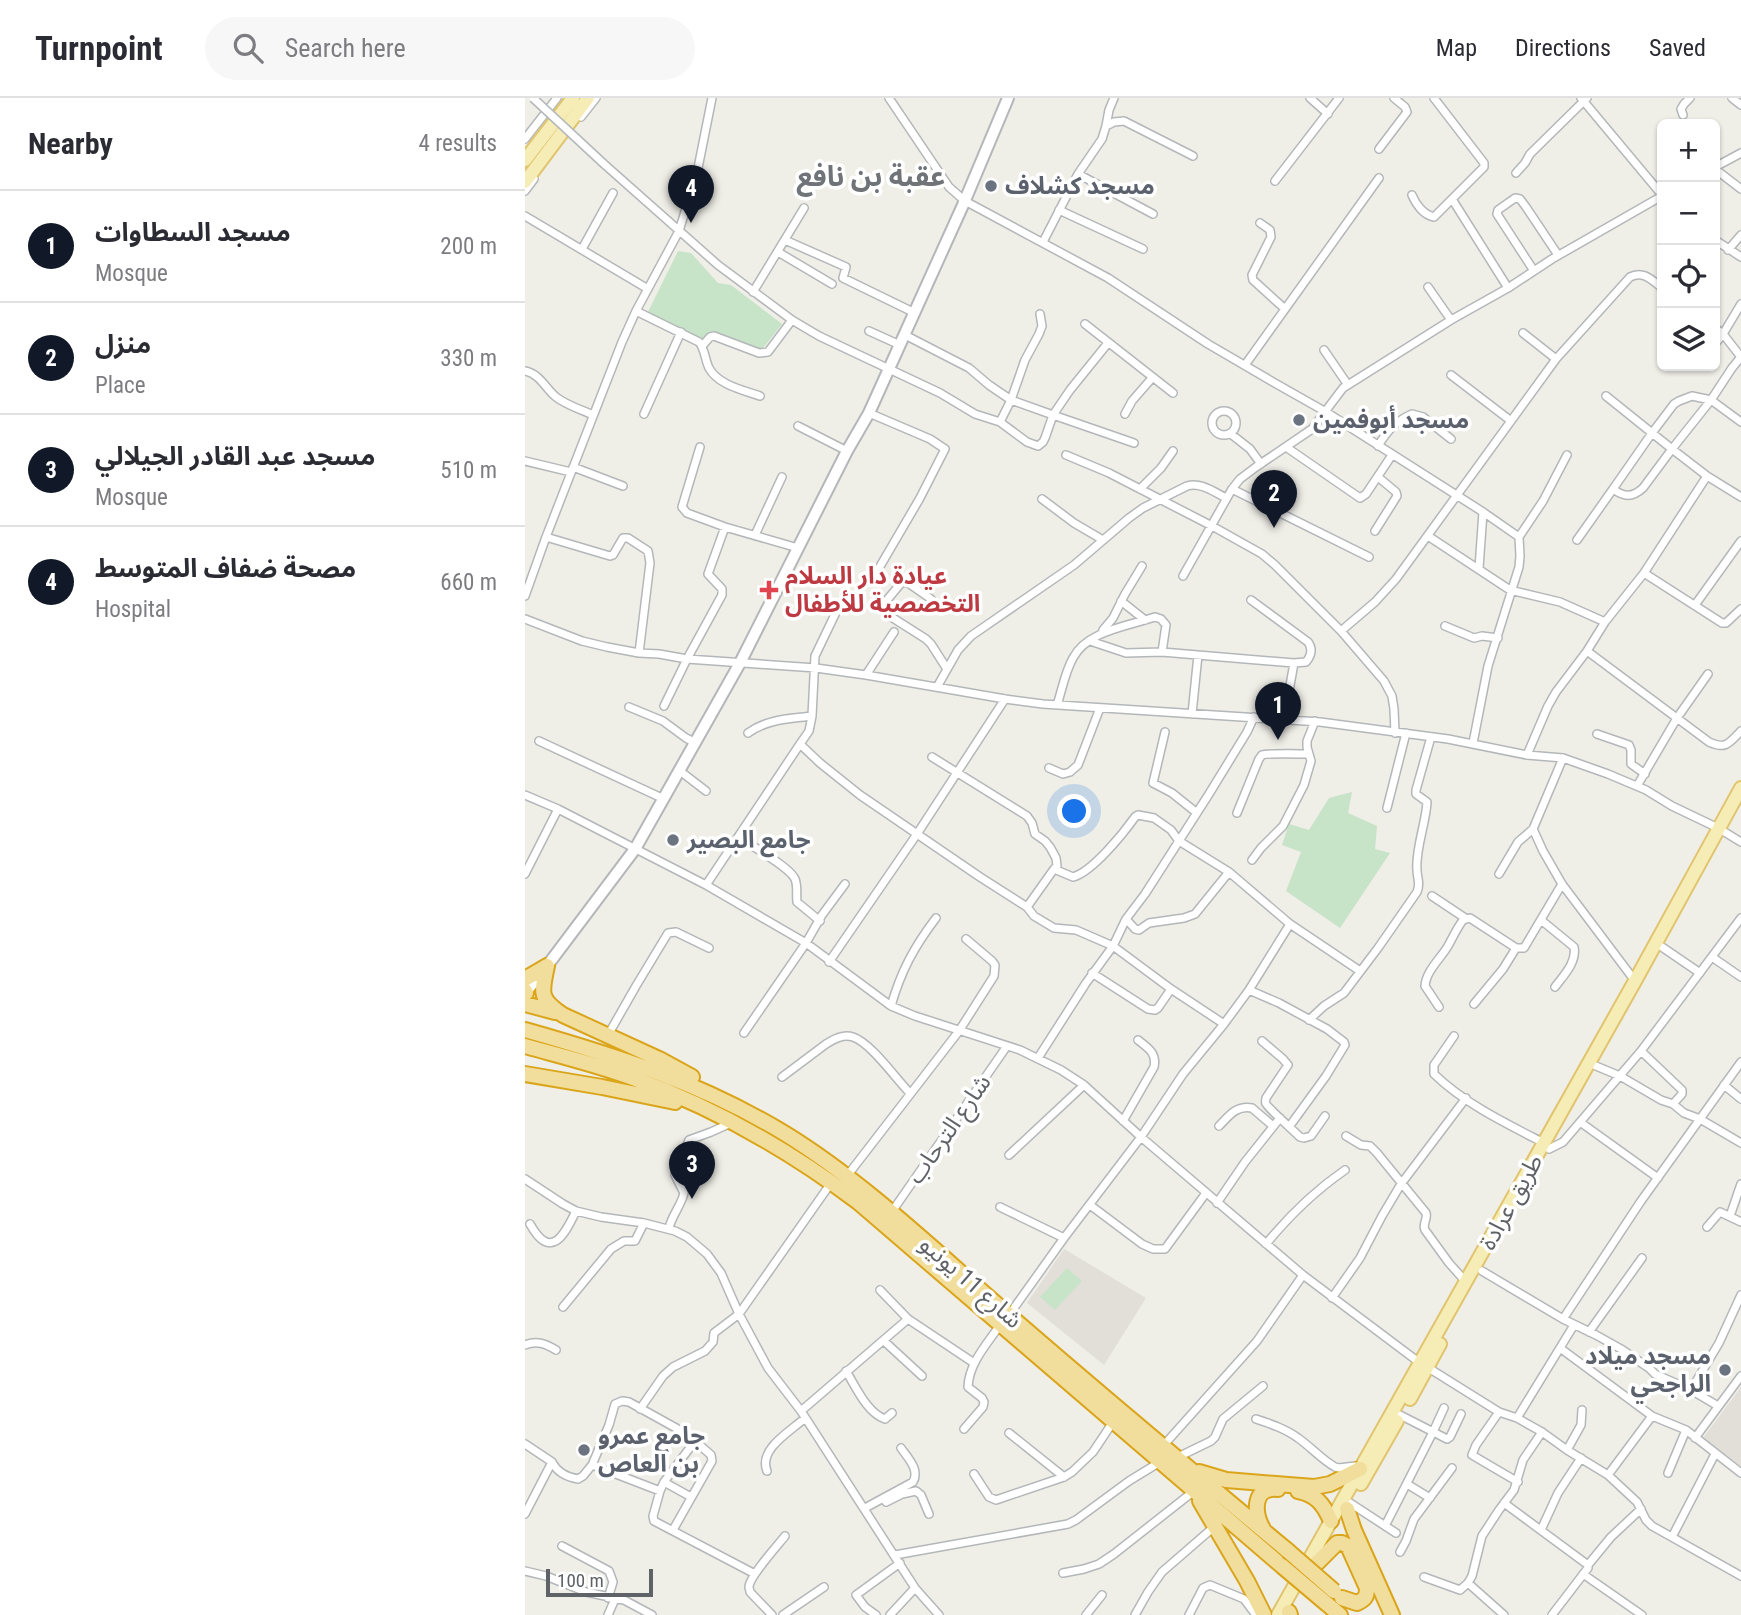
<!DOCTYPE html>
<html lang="en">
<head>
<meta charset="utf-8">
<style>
  :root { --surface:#fff; --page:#f7f7f7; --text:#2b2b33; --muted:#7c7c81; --line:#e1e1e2; --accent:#111827 }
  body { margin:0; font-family:"Roboto Condensed","Noto Sans Arabic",sans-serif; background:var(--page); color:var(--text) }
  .controls { position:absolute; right:21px; top:21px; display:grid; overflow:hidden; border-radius:10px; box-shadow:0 2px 5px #0004 }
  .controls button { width:63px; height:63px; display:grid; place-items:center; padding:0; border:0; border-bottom:2px solid var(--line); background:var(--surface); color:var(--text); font:35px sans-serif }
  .scale { position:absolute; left:21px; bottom:18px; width:107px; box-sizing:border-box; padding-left:7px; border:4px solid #5f6266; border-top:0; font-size:19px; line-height:24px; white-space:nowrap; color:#5f6266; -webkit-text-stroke:5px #fff; paint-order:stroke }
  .you { position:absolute; left:550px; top:714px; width:24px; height:24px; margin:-18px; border:5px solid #fff; border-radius:50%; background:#1a73e8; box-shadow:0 0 0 10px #1a73e833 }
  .badge { display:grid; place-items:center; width:46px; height:46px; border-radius:50%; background:var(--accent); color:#fff; font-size:23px; font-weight:700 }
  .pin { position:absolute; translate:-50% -58px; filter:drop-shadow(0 2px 4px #0008) }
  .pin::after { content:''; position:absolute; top:37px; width:24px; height:21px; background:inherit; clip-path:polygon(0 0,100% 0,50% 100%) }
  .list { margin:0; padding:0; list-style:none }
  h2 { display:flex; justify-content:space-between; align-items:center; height:91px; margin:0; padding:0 28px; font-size:30px }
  h2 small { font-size:23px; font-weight:400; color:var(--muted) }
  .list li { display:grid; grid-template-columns:46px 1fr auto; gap:21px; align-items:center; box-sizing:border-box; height:112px; padding:0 28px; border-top:2px solid var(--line) }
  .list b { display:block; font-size:26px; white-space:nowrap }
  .list p { margin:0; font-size:23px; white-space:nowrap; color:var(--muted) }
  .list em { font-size:23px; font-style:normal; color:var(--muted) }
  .icon { flex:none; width:38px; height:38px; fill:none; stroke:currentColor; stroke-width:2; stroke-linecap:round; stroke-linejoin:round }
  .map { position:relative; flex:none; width:1216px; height:1517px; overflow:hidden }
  header { display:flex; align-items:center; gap:42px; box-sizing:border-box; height:98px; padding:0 35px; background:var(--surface); border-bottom:2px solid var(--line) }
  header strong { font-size:33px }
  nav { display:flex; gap:38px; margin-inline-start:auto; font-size:24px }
  .search { width:490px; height:63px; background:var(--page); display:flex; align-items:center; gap:18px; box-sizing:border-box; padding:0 24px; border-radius:38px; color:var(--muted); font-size:26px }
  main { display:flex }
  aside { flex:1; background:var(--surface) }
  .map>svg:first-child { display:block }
  .education { fill:#e2dfd9 }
  .green { fill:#c7e3c8 }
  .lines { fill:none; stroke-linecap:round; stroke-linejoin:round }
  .street-casing { stroke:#b4b7ba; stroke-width:10 }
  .secondary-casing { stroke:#b4b6ba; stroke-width:14 }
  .primary-casing { stroke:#e1c46e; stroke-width:16 }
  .highway-casing { stroke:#dba51b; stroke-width:18 }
  .street { stroke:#fff; stroke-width:7 }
  .secondary { stroke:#fff; stroke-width:10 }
  .primary { stroke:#f6edb6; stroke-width:12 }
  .highway { stroke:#f1de9c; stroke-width:14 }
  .street-bridge-casing { stroke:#b4b7ba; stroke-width:10; stroke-linecap:butt }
  .highway-bridge-casing { stroke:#dba51b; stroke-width:18; stroke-linecap:butt }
  .street-bridge { stroke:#fff; stroke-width:7 }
  .highway-bridge { stroke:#f1de9c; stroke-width:14 }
  .worship-dot { fill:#6b7280; stroke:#fff; stroke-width:2.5 }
  .health-dot { fill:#e0444e; stroke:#fff; stroke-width:2.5 }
  .labels { text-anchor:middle; stroke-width:7; stroke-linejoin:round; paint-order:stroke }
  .worship-label { font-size:24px; font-weight:bold; fill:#5b616d; stroke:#fff; text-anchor:start }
  .health-label { font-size:24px; font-weight:bold; fill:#be3a42; stroke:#fff; text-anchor:start }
  .street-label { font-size:24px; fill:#5f6266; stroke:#fff }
  .quarter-label { font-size:28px; font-weight:bold; fill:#707478; stroke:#fff }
</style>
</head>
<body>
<header>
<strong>Turnpoint</strong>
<div class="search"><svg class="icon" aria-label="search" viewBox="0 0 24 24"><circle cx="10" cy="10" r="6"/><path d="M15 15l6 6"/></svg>Search here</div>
<nav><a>Map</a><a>Directions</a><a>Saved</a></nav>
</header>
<main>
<aside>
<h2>Nearby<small>4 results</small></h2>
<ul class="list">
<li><span class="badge">1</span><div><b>مسجد السطاوات</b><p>Mosque</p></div><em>200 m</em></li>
<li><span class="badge">2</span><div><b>منزل</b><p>Place</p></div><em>330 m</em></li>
<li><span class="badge">3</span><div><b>مسجد عبد القادر الجيلالي</b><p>Mosque</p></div><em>510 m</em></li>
<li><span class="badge">4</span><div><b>مصحة ضفاف المتوسط</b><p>Hospital</p></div><em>660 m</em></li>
</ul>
</aside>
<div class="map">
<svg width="1216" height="1517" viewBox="0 0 1216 1517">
  <rect width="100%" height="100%" fill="#efeee7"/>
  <!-- education -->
  <path class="education" d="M539,1151L621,1200L579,1267L502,1205Z
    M1216,1289V1369L1178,1340Z"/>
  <!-- green -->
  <path class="green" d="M153,153L166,155L193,185L206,187L257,226L235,254L206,241L190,236L177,241L122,216Z
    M827,694L823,715L852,728L850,751L865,755L815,830L761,793L776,754L757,747L764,726L784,732L804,700Z
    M542,1170L557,1183L530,1212L515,1199Z"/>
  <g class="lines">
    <defs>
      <path id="street" d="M364,0L424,89L440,103L583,180L683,246L748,284L801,314L958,414L994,439
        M785,0L803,16
        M1056,0L1137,97
        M1207,0L1216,7
        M1158,17L1156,11L1159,6L1165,0
        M56,19L71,0
        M581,28L589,24L599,23L668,58
        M0,41L32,0
        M854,51L882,14L880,9L869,0
        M79,66L193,167L267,222L294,238L415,295L450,316L475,324L502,344L513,348L518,344L520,340L528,317L486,302L464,287L444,270L380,237
        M1190,69L1216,55
        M1190,71L1216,91
        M991,75L1000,65L1005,56L1062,0
        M553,76L628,116
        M750,83L814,0
        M0,93L9,81
        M887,97C891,107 899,117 909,119L959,69V65L909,0
        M927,101L983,190
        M534,112L618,151
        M0,118L123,191
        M735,125L745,132L746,139L727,177L728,182L760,211
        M260,142L321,169L318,180L390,215
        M1190,142L1216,159
        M518,144L553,76L577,41L581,28L584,12L589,0
        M57,151L88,95
        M1203,152L1216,137
        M253,154L307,186
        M1009,173L972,116L973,112L990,100L995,101L1001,109L1033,157
        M903,189L926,222
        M228,194L279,110
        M111,213L174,244C180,251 180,262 184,270C193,287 218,292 235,298
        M560,226L648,295
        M1190,230L1198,236L1190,246
        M344,233L375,247
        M998,235L1031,261
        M583,245L545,292L528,317L609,345
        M178,247L185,239L189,238L234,255L243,254L267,222
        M799,252L823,287
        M720,267L854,80
        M0,273C15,276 20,290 31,299C41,307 57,312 68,317
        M926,277L986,323
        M1081,298L1147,351L1186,302L1207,270L1216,259L1198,236L1216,206
        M687 325a12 12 0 1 1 24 0a12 12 0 1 1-24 0Z
        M344,315L405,341L420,351L395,400L350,477
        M119,316L156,234
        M600,316L607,303L627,280
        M475,324L486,302L500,262L514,236L517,228L515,216
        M273,328L322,353
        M706,336L725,351L736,366
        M853,348C862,333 871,323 887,316L898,319L926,341
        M175,349L157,409L162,415L200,429L273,450
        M761,349L835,400L841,396L867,357
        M541,357L584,375L687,428L737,456L750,467L816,533L859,583L867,598L869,611L870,635
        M0,363L46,374
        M48,369L98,388
        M615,391L636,370L648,353
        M707,391L844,459
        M1088,391L1127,335L1149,306L1154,303L1167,298L1186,302L1216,324
        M517,401L549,425L578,442
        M850,433L872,398L871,394L853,379
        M230,437L257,379
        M903,438L985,492L1035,504L1080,524
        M21,439L85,458L88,457L98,440H103L123,453L125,465L114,555
        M1052,442L1088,391C1099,399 1107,400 1118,390L1147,351L1182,378L1216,399
        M954,470L958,414
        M1119,475L1197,525H1201L1216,511
        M658,478L707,391L715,381L731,369L787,331L818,290L926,222L983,190L1027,161L1137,98
        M0,498L21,439L97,244L111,213L154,133L172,75L187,0
        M406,501L383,485L377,484L357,508L360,515L401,541L406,546L422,571
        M596,503L620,522
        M1170,507L1216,443
        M314,508L290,558L287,618L284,633L275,646L295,665L335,697L455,779L502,809L509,818L529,830L551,832L588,848L646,891L699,926
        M0,521L57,543L82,549L114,555L134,556L162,561L291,570L341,577L480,601L518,606L795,624L923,641L1002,657L1038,660L1083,676L1121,692L1147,708L1193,730L1216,744
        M920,528L949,540L957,538L973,540
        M578,532L588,520L600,496L617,468
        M816,533L850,504L871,481L1031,261L1105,179C1118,172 1127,182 1137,190
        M565,543L601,555L637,554L769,565L781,564C786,558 788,551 783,544L726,502
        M1062,553L1184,644C1201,652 1204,645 1216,633
        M341,577L369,534
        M412,589L433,552L446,538L549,467L604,420L618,410L662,388C676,384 689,394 701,400
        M532,607C537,592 540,574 548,560C562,533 603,528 630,519L636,521L641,527L637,554
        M139,608L162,561L197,497V491L183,476L200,429
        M104,609L138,623L161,640L171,645
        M667,616L673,557
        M759,621L769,565
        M640,634L628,685L647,695L672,715
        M223,635C242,621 264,621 287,618
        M1072,636L1104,647L1106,652V666L1120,676
        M14,643L139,701
        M948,645L963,568L994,469L995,458L994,439L1018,403L1042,357
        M1002,657L1023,608L1031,594L1062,553L1080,524L1119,475L1182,378
        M407,659L502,718L507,725L510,736L520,743L525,749L531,760L532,768L529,771
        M1038,660L1008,731L1018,753L1037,786L1110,883
        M524,670L538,676L545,674L553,667L575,610
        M155,673L181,693
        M1112,688L1152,620L1183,576
        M0,697L33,711L181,787L281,845L366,908L390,918L495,952L536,972L559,987L616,1039L778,1177L895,1265
        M862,710L881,635
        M712,715L734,661C735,660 736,658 737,657C741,655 776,656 784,656
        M214,739C226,748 265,769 270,781C273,788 271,797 272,804L295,823
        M727,762L736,750L758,728L779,687L786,663L782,649V643L790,623
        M0,776L33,711
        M974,776L993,744L1008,731
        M181,787L275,646
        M907,798L940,820
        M502,809L529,771L548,779C567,774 598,736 610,719L613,717L629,720L646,732L654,743L704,774L765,826L835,873
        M601,821L610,831L614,832L624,825L659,820L670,816L704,774
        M1016,822L1049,849C1052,864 1039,877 1030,889
        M1137,849L1175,875
        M1187,859L1216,879
        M304,864L392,736L480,601
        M567,875L623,911L630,912L633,910L646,891
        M724,892L754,905L802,931L819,944L820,947L801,978L764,1029
        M949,906L978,871L991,850H999L1037,786
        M366,908C376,873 389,849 411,820
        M914,909L900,888C901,873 916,860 923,848C928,839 932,830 938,822L945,820L991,850
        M784,922L799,908L819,895L853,850L892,794C896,785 892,781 892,772C890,752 901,725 902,704L891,696V692L906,639
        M219,935L281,845L297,817L320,786
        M83,937L111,888L143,835L151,834L184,850
        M929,938L909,967V976C940,1006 982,1026 1019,1045
        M737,943L758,961L763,967L741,1000C741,1002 740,1004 741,1006C741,1008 771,1035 775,1039L779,1040L786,1038L800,1018
        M1116,953L1157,992V996L1148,1006
        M513,960L561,885L588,848L601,821L620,796L684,696L722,634L729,619
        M1071,968L1095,978L1136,1002L1148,1006L1159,1015L1175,1021L1216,1045
        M257,979L301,946C309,941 318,936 328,939C346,945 371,981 385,995
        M1199,987L1216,1001
        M598,1023L629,969C632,955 623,950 613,942
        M1055,1024L1133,1080
        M694,1028C704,1018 711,1007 727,1010L748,1028
        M821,1038L836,1047L845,1048L852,1055L901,1115C903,1121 897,1126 900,1132L924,1165L941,1184
        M1024,1051L1038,1044L1116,953L1216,820
        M484,1057L559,987
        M322,1078L434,933L469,878L470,867L467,863L441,841
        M0,1081L38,1106L51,1113L76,1119L119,1125L150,1133L162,1139L182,1156L196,1175L214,1216L243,1270L276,1313L390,1490L414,1517
        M692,1105L720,1064L755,1020
        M565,1107L617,1146L628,1151H640L681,1095
        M475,1109L539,1140
        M366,1115L482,948
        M1205,1118L1216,1086
        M5,1126C26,1164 40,1136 51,1113
        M1182,1129L1195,1114L1216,1124
        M144,1130C147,1117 156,1108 159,1095L150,1077L161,1063V1050L164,1042L186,1034L206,1025
        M741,1146C764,1118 791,1092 820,1072
        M957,1173L1038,1221L1071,1237L1096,1251L1124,1270L1130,1276L1166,1292
        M807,1200L835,1160L857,1118L876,1086L941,1000
        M38,1209L86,1151L99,1143H110L119,1125
        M484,1217L539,1140L616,1039L658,976L699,926L724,892L765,826
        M383,1221L449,1265
        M1038,1221L1116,1103L1216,964
        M1064,1234L1117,1160
        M359,1243L397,1278
        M0,1247C12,1242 21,1246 31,1252
        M1035,1250L1127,1318
        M902,1269L974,1314L992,1320L1017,1334L1042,1352L1083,1377L1112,1404L1121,1422L1127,1428L1216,1478
        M321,1273C331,1289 342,1315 360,1321L367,1315
        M1193,1308L1166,1292L1194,1245L1216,1197
        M115,1311L138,1278L148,1269L180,1253L188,1244L189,1235L214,1216L306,1085
        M276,1313L383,1221L355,1192
        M974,1314L951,1347L947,1357L993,1384
        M875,1317L922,1341L925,1339L936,1316
        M992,1320L1049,1227
        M731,1321C746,1326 761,1331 773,1340C786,1349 796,1361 810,1369L814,1370L830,1368
        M439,1331L458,1309L459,1304L457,1300L443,1289C444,1265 462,1246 475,1227
        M484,1335L539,1379
        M1170,1340L1216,1278
        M0,1346L27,1364
        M638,1348L732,1243L778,1177
        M1042,1352L1056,1327L1057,1312
        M653,1359L686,1343L690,1339L698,1321L738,1288
        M67,1367L84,1327L90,1306L97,1303L104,1304L151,1330L170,1343L139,1384L135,1393
        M242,1373C233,1351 266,1333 280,1320
        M1143,1375L1161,1332
        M449,1376L464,1399L471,1402L539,1379L547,1374L568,1354L588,1324
        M1083,1377L1127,1318L1161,1332L1216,1375
        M139,1384L166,1399
        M882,1386L905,1400
        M361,1404L377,1396L391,1393L396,1397L404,1416
        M825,1405L871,1435
        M979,1405L1063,1467V1470L1027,1517
        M340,1410L388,1384C395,1372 383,1360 376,1350
        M0,1416L27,1364C32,1374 41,1379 53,1381L58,1378L67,1367L70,1368L135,1393L128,1418L129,1423L230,1476
        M860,1428L908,1334L919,1310
        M148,1432L187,1363L186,1357L170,1343
        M1016,1432L1033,1395L1056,1360
        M1147,1439L1190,1356
        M37,1448L84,1473L88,1484L83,1500
        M875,1454L881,1443L889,1421L927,1370
        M370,1457L543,1426L551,1422L604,1383L635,1364
        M1063,1467L1086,1439L1116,1411
        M0,1473L21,1478L61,1494L99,1502L127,1517
        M538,1475L559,1471L574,1466L589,1456L669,1393
        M1058,1476L1117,1517
        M899,1479L935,1492L943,1485L947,1478L957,1438L974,1412L989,1392L998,1362L1017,1334
        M943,1485L979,1517
        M83,1517L90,1501
        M247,1517L225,1494C225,1492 224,1491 224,1489C224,1479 253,1447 260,1438
        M258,1517L299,1489
        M351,1517L340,1509L331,1497L375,1465
        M365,1517L390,1490
        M561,1517L577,1497
        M610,1517L623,1494L637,1474L690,1428
        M664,1517L678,1490L685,1487L719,1501L731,1517"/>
      <path id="secondary" d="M0,895L22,868L110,751L215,565L322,353L344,315L438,107L483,0"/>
      <path id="primary" d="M0,62L48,0
        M0,84L63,0
        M885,1301L915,1246
        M836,1386L872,1323
        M753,1517L1110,883L1216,690"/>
      <path id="highway" d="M22,868C16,895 14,901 38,917L134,961L167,979
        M0,881L22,868
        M0,893L1,895
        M0,906L30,914
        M0,932C92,958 176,985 259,1035C336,1082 408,1151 477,1211C571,1293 667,1373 763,1453
        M0,948C36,958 73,967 108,980C188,1009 265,1053 333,1104L757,1468
        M0,976L77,989L150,1004
        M674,1374L701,1382L789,1389L805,1386L835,1371
        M773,1393C791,1396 799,1407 806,1423
        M675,1403L722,1483L739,1517
        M822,1411L829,1432L867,1517
        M738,1431C729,1415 727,1388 753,1391
        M791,1466L812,1445H817L823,1448L842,1490C842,1499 840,1501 832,1505L817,1500
        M802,1506L815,1517
        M764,1514L765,1517"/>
    </defs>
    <!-- street casing -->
    <use href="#street" class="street-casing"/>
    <!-- secondary casing -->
    <use href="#secondary" class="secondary-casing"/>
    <!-- primary casing -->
    <use href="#primary" class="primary-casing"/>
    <!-- highway casing -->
    <use href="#highway" class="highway-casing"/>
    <!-- street -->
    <use href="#street" class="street"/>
    <!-- secondary -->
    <use href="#secondary" class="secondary"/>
    <!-- primary -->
    <use href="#primary" class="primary"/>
    <!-- highway -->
    <use href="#highway" class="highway"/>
    <defs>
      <path id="street-bridge" d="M8,0L79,66"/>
      <path id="highway-bridge" d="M763,1453L809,1493
        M757,1468L802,1506"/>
    </defs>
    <!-- street-bridge casing -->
    <use href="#street-bridge" class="street-bridge-casing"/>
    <!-- highway-bridge casing -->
    <use href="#highway-bridge" class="highway-bridge-casing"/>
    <!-- street-bridge -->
    <use href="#street-bridge" class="street-bridge"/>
    <!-- highway-bridge -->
    <use href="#highway-bridge" class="highway-bridge"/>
  </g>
  <!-- markers -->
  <g class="worship-dot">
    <circle cx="466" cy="88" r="7"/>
    <circle cx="774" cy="322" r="7"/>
    <circle cx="148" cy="742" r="7"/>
    <circle cx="1200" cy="1272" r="7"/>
    <circle cx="59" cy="1352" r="7"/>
  </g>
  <path class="health-dot" d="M240.5 481.5h7v7h7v7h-7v7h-7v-7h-7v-7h7z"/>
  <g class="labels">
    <!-- worship labels -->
    <g class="worship-label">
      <text x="480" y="96">مسجد كشلاف</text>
      <text x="788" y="330">مسجد أبوفمين</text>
      <text x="162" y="750">جامع البصير</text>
      <text x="1186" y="1266" text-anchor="end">مسجد ميلاد<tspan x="1186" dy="28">الراجحي</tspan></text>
      <text x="73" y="1346">جامع عمرو<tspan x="73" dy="28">بن العاص</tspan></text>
    </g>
    <!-- health labels -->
    <g class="health-label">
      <text x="260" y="486">عيادة دار السلام<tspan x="260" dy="28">التخصصية للأطفال</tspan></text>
    </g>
    <!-- street labels -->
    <g class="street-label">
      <text transform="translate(424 1031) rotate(-55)" y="8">شارع الترحاب</text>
      <text transform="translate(986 1104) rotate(-61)" y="8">طريق عرادة</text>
      <text transform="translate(446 1184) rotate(41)" y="8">شارع 11 يونيو</text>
    </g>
    <!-- quarter labels -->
    <g class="quarter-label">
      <text x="346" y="88">عقبة بن نافع</text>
    </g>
  </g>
</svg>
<div class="controls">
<button>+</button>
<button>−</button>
<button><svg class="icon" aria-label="locate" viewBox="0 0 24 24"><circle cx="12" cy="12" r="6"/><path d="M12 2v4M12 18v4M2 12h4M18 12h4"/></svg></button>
<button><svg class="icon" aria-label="layers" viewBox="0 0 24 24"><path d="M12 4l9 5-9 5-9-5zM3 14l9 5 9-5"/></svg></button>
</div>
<div class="scale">100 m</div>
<div class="you"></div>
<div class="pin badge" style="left:753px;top:642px">1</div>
<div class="pin badge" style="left:749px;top:430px">2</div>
<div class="pin badge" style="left:167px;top:1101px">3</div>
<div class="pin badge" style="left:166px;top:125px">4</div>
</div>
</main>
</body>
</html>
